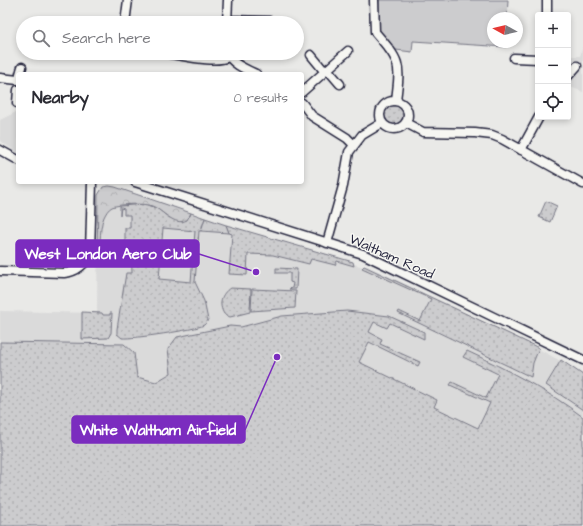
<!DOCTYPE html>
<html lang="en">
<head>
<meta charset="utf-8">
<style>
  :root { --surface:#fff; --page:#f2f2f3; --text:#2b2b33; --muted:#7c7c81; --line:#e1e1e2 }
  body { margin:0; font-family:"Architects Daughter",sans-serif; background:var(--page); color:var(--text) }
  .controls { position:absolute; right:12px; top:12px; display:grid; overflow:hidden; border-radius:4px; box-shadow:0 2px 6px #0003 }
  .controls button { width:36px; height:36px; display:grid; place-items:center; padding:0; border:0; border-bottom:1px solid var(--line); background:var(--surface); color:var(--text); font:20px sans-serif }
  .compass { position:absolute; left:487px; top:12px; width:36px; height:36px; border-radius:50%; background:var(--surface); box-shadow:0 2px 6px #0003; rotate:278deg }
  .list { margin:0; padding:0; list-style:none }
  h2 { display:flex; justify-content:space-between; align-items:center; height:52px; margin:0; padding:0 16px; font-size:17px }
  h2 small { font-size:13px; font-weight:400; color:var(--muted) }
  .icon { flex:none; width:22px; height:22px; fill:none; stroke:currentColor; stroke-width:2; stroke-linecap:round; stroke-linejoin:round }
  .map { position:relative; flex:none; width:583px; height:526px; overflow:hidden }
  .search { position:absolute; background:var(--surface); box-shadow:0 2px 6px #0003; left:16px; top:16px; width:288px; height:44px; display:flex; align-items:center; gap:10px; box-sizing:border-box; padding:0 14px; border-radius:22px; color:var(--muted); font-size:15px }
  .panel { position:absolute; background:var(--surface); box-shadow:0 2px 6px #0003; left:16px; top:72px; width:288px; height:112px; border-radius:4px }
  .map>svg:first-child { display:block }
  .built { fill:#dadada }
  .grass { fill:url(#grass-dots); stroke:#777784; fill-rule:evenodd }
  .forest { fill:url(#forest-crowns); stroke:#777784 }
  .park { fill:#ccccce; stroke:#777784 }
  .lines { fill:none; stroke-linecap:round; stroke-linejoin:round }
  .minor-casing { stroke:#22223b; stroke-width:11 }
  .minor { stroke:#f6f6f2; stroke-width:8 }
  .labels { text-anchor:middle; stroke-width:3; stroke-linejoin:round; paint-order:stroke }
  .street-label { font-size:14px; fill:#22223b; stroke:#f6f6f2 }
  .leader { fill:none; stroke:#7b2cbf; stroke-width:1.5 }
  .callout-dot { fill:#7b2cbf; stroke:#f6f6f2; stroke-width:1.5 }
  .callout { fill:#7b2cbf; stroke:#7b2cbf; stroke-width:1.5 }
  .callout-label { font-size:15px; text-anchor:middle; font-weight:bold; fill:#fff }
</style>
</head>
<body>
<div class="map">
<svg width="583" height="526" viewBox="0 0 583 526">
  <defs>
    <pattern id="grass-dots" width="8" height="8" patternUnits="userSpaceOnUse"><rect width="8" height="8" fill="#ccccce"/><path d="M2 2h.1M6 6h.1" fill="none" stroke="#afafb2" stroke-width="1.8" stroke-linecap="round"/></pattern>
    <pattern id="forest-crowns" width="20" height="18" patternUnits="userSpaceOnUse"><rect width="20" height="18" fill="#ccccce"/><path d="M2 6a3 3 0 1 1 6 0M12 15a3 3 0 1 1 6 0" fill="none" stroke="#afafb2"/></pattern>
  </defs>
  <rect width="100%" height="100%" fill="#e9e9e7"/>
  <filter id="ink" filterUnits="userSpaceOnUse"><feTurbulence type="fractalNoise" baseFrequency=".025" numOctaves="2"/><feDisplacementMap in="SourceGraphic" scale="8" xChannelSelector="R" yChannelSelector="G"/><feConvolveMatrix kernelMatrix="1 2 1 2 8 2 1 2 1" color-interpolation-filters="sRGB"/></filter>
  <g filter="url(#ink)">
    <!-- built -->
    <path class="built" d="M583,47V92L568,86V56H580Z
      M18,111V153L0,141V120Z
      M106,186L251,232L353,262L354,264L363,267L367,266L517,337L575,369L583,375V526H0V311L97,313L98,195L101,189Z"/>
    <!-- grass -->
    <path class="grass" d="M383 115a11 11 0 1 1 22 0a11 11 0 1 1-22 0Z
      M546,201L557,206L550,222L539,217Z
      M145,204L158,209L168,217L190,216L191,213L205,218L201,231H199L195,282L204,301L208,320C207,322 206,323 204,325C195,330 133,339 122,338L117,334V329L126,273H132L131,244H125V228H130V215H124V209L121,208L120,215V206ZM163,228L195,231L191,282L159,279Z
      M226,225L353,262L354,266L337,261L335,265L311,259L309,264L273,255L248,254L247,275L229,274L232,234L229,233Z
      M364,266L539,348L533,363L531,377L398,313L399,311L420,321L431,299L362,268Z
      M276,268L297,269L296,289H289L292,288L293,283L290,282V273H276Z
      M230,288L251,289L250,312L230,317L224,314C218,304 221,294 230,288Z
      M252,289L296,291L295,308L251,311Z
      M347,311L389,316L424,332V339L390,323L387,328L374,322L369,332L382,339L380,344L420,362L418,366L369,342L359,362L437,400L434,407L478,428L490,403L450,385L452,382L486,398L498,374L463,357L467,351C508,370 547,390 583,417V526H0V342L124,344L134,353L137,377L156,382L171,373L168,349L177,337L230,326L241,327L282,316Z
      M82,312L102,313L103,315H110V313H112L111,333L108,338L82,339Z
      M561,360L583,375V410L546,385Z"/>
    <!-- forest -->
    <path class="forest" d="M109,186L115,187L191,213L187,220C174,227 163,210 152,206C145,203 119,204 112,207C108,209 106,213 104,217C98,231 102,250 97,266L98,195L103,187Z
      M205,218L226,225L229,233L201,231Z"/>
    <!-- park -->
    <path class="park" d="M379,0H508L507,18H493V42H506V47L413,41L412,52L396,50L379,31Z"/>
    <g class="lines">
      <defs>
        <path id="minor" d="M374,0L375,32C400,61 401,62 396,100
          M547,15V0
          M227,20L270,21
          M125,23L128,0
          M227,23L228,0
          M164,53C181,55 214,64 229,57
          M228,53C231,64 247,70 256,74
          M311,55L325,72
          M514,58L538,59
          M328,70L340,84
          M20,74L22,67
          M568,76L577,66
          M0,78L18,80
          M302,92L348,51
          M380 115a14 14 0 1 1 28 0a14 14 0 1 1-28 0Z
          M17,103L18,90
          M302,103L312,116L347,138L354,145
          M406,123L423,132L475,133L492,135L502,139L583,184
          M0,150L18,160
          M521,150L539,117
          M135,182L363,254L583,360
          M327,243L343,186L349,152L362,135L382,123
          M0,271L64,273C76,272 87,264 90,252L92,182"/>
      </defs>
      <!-- minor casing -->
      <use href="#minor" class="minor-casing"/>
      <!-- minor -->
      <use href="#minor" class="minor"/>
    </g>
  </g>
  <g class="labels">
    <!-- street labels -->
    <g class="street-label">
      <text transform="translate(392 256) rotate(24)" y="5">Waltham Road</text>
    </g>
  </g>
  <!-- callouts -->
  <path class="leader" d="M256 272L199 254M277 357L245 430"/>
  <g class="callout-dot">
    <circle cx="256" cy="272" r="4"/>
    <circle cx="277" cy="357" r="4"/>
  </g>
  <g class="callout">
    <rect x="16" y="240" width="183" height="27" rx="4"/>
    <rect x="72" y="416" width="173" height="27" rx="4"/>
  </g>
  <g class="callout-label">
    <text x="108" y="259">West London Aero Club</text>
    <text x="158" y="435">White Waltham Airfield</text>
  </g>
</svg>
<div class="controls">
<button>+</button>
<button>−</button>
<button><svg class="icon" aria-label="locate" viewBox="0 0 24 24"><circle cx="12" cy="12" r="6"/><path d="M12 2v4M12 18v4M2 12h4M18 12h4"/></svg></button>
</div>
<svg class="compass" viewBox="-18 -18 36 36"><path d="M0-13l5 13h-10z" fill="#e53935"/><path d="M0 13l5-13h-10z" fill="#7c7c81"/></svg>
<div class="search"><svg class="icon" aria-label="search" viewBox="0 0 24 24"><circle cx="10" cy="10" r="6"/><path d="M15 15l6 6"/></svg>Search here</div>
<section class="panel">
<h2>Nearby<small>0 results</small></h2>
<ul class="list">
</ul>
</section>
</div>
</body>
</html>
